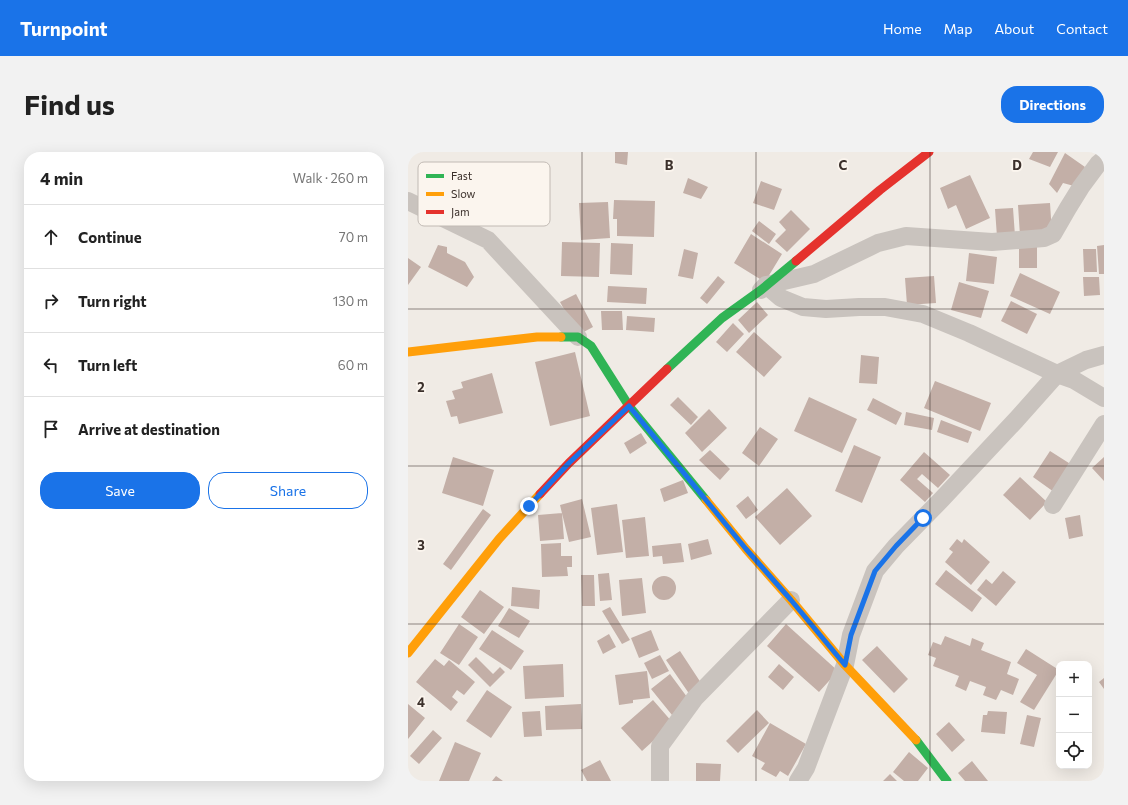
<!DOCTYPE html>
<html lang="en">
<head>
<meta charset="utf-8">
<style>
  :root { --surface:#fff; --page:#f2f2f2; --text:#222; --muted:#767676; --line:#e0e0e0; --accent:#1a73e8 }
  body { margin:0; font-family:Commissioner,sans-serif; background:var(--page); color:var(--text) }
  .controls { position:absolute; right:12px; bottom:12px; display:grid; overflow:hidden; border-radius:8px; box-shadow:0 4px 16px #0002 }
  .controls button { width:36px; height:36px; display:grid; place-items:center; padding:0; border:0; border-bottom:1px solid var(--line); background:var(--surface); color:var(--text); font:20px sans-serif }
  .stop { position:absolute; width:12px; height:12px; margin:-9px; border:3px solid #1a73e8; border-radius:50%; background:#fff }
  .stop.end { background:#1a73e8; border-color:#fff; box-shadow:0 1px 4px #0008 }
  .list { margin:0; padding:0; list-style:none }
  h2 { display:flex; justify-content:space-between; align-items:center; height:52px; margin:0; padding:0 16px; font-size:17px }
  h2 small { font-size:13px; font-weight:400; color:var(--muted) }
  .list li { display:grid; grid-template-columns:26px 1fr auto; gap:12px; align-items:center; box-sizing:border-box; height:64px; padding:0 16px; border-top:1px solid var(--line) }
  .list b { display:block; font-size:15px; white-space:nowrap }
  .list em { font-size:13px; font-style:normal; color:var(--muted) }
  .actions { display:flex; gap:8px; padding:12px 16px }
  .actions a { flex:1; padding:9px 0; border:1px solid var(--accent); border-radius:16px; text-align:center; font-size:14px; color:var(--accent) }
  .actions .main { background:var(--accent); color:#fff }
  .icon { flex:none; width:22px; height:22px; fill:none; stroke:currentColor; stroke-width:2; stroke-linecap:round; stroke-linejoin:round }
  .map { position:relative; flex:none; width:696px; height:629px; overflow:hidden; border-radius:16px }
  header { display:flex; align-items:center; gap:24px; box-sizing:border-box; height:56px; padding:0 20px; background:var(--accent); color:#fff }
  header strong { font-size:19px }
  nav { display:flex; gap:22px; margin-inline-start:auto; font-size:14px }
  .intro { display:flex; align-items:center; justify-content:space-between; box-sizing:border-box; height:96px; padding:0 24px }
  h1 { margin:0; font-size:28px }
  .button { padding:10px 18px; border-radius:16px; background:var(--accent); color:#fff; font-size:14px; font-weight:700 }
  main { display:flex; gap:24px; padding:0 24px }
  aside { flex:1; background:var(--surface); border-radius:16px; box-shadow:0 4px 16px #0002 }
  .map>svg:first-child { display:block }
  .building { fill:#c3afa7 }
  .lines { fill:none; stroke-linecap:round; stroke-linejoin:round }
  .street { stroke:#c9c3be; stroke-width:18 }
  .fast { stroke:#30b455; stroke-width:9 }
  .slow { stroke:#ff9f0a; stroke-width:9 }
  .jam { stroke:#e5322d; stroke-width:9 }
  .route { stroke:#1a73e8; stroke-width:5 }
  .grid { fill:none; stroke:#3b302b; stroke-width:1; stroke-opacity:0.55 }
  .key { fill:#fbf5ee; stroke:#c1bab4; stroke-width:1 }
  .key-label { font-size:11px; fill:#3b302b }
  .grid-label { font-size:13px; text-anchor:middle; font-weight:bold; fill:#3b302b; stroke:#fbf5ee; stroke-width:3.5; stroke-linejoin:round; paint-order:stroke }
</style>
</head>
<body>
<header>
<strong>Turnpoint</strong>
<nav><a>Home</a><a>Map</a><a>About</a><a>Contact</a></nav>
</header>
<div class="intro"><h1>Find us</h1><a class="button">Directions</a></div>
<main>
<aside>
<h2>4 min<small>Walk · 260 m</small></h2>
<ul class="list">
<li><svg class="icon" aria-label="ahead" viewBox="0 0 24 24"><path d="M12 20V5M6 11l6-6 6 6"/></svg><div><b>Continue</b></div><em>70 m</em></li>
<li><svg class="icon" aria-label="right" viewBox="0 0 24 24"><path d="M7 20v-9h11M14 6l5 5-5 5"/></svg><div><b>Turn right</b></div><em>130 m</em></li>
<li><svg class="icon" aria-label="left" viewBox="0 0 24 24"><path d="M17 20v-9H6M10 6l-5 5 5 5"/></svg><div><b>Turn left</b></div><em>60 m</em></li>
<li><svg class="icon" aria-label="arrive" viewBox="0 0 24 24"><path d="M6 21V4h12l-3 4 3 4H6"/></svg><div><b>Arrive at destination</b></div></li>
</ul>
<div class="actions"><a class="main">Save</a><a>Share</a></div>
</aside>
<div class="map">
<svg width="696" height="629" viewBox="0 0 696 629">
  <rect width="100%" height="100%" fill="#f0ebe5"/>
  <!-- building -->
  <path class="building" d="M207,0H220L219,13L207,11Z
    M625,0H650L642,15L621,7Z
    M657,1L677,15L666,34L655,31L649,41L641,32Z
    M562,23L582,66L558,77L548,53L540,57L532,36Z
    M280,26L300,35L293,47L275,41Z
    M353,29L374,37L366,58L345,51Z
    M206,48L247,49L246,85L209,84V67H205Z
    M200,50L202,86L173,88L171,51Z
    M642,51L644,82L612,84L610,53Z
    M605,56L607,84L589,85L587,57Z
    M383,58L402,77L379,100L367,89L378,78L371,70Z
    M351,69L368,82L361,92L344,79Z
    M343,82L374,102L357,130L326,111Z
    M154,90L192,91L191,125L153,124Z
    M203,91L225,92L224,123L202,122Z
    M30,93L39,95V101L57,110L66,125L59,135L20,115Z
    M696,93V122H691L689,94Z
    M611,94H629V116H611Z
    M276,97L290,101L285,127L270,124Z
    M675,97H688L689,120H676Z
    M561,101L589,105L586,132L558,129Z
    M0,106L13,115L0,133Z
    M612,121L652,140L642,162L602,144Z
    M310,124L317,130L299,152L292,146Z
    M526,124L528,151L499,153L497,126Z
    M675,125H691L692,143L676,144Z
    M551,130L581,139L573,166L543,158Z
    M200,134L239,136L238,152L199,150Z
    M168,142L185,175L170,183L152,150Z
    M603,149L629,162L619,182L593,169Z
    M349,150L360,163L341,181L330,168Z
    M193,159H214L215,178H194Z
    M219,164L247,166L246,180L218,178Z
    M325,171L336,182L319,200L308,190Z
    M346,180L374,205L356,225L328,200Z
    M167,200L182,264L142,274L127,210Z
    M453,203L471,205L469,232L451,231Z
    M84,221L95,261L51,272L49,264L43,265L38,249L47,247L44,239L55,236L53,230Z
    M527,229L583,251L572,279L516,256Z
    M270,245L290,265L283,273L262,253Z
    M401,245L449,267L434,301L386,279Z
    M465,246L494,261L488,273L459,258Z
    M301,257L319,276L294,300L277,281Z
    M498,260L526,266L524,278L496,273Z
    M533,268L564,280L560,291L529,280Z
    M352,275L370,287L351,314L334,301Z
    M233,281L239,291L222,302L216,291Z
    M446,293L473,305L454,351L427,339Z
    M302,298L322,317L312,328L291,308Z
    M642,299L664,313L646,340L625,325Z
    M516,300L542,323L530,336L514,322L509,327L525,341L517,350L492,328Z
    M45,305L86,318L75,354L34,341Z
    M696,305V329L684,316Z
    M612,325L639,350L622,368L595,343Z
    M275,328L280,341L256,350L252,337Z
    M379,336L404,364L372,393L347,365Z
    M340,344L350,358L338,367L328,354Z
    M174,347L183,385L161,390L152,353Z
    M209,352L215,400L189,403L183,356Z
    M75,357L83,363L43,418L35,412Z
    M154,361L156,387L132,389L130,363Z
    M672,363L675,384L661,387L657,366Z
    M237,365L241,404L218,406L214,368Z
    M300,387L304,402L283,408L280,392Z
    M549,387L554,391L556,387L582,410L563,433L537,410L545,400L541,397Z
    M153,391V404H164V415H159L160,424L134,425L133,392Z
    M273,391L276,410L255,412L254,404L245,405L244,394Z
    M538,418L574,446L564,460L527,432Z
    M595,419L608,430L588,454L569,438L578,427L584,432Z
    M201,421L204,448L192,449L190,422Z
    M173,423H186L187,454H174Z
    M244 436a12 12 0 1 1 24 0a12 12 0 1 1-24 0Z
    M234,426L238,461L214,464L211,428Z
    M104,435L132,438L131,457L103,454Z
    M72,438L96,455L76,482L53,465Z
    M202,455L222,488L214,492L194,459Z
    M101,456L122,469L111,486L90,474Z
    M51,472L70,485L51,513L32,501Z
    M378,472L430,519L411,540L359,494Z
    M84,478L116,499L103,518L71,497Z
    M243,478L251,498L231,506L223,486Z
    M201,482L208,495L195,502L189,489Z
    M537,484L562,494L564,486L576,491L573,498L603,510L599,522L611,527L605,543L593,538L588,548L575,543L578,535L562,529L558,539L547,534L551,524L525,514L528,506L520,503L525,490L533,493Z
    M469,494L500,527L486,541L454,508Z
    M618,497L651,518L626,558L612,550L629,523L609,511Z
    M272,499L295,534L282,543L258,508Z
    M252,503L261,519L244,527L236,511Z
    M68,505L85,522L92,515L97,520L82,535L60,513Z
    M27,507L36,514L41,508L67,530L56,543L49,538L44,545L50,550L43,559L8,530Z
    M155,512L156,545L117,547L115,514Z
    M371,512L386,525L375,538L360,525Z
    M239,519L242,546L225,548V551L211,553L207,523Z
    M262,522L282,549L264,563L243,537Z
    M696,526V537L691,530Z
    M79,538L104,555L83,586L58,569Z
    M245,548L265,571L234,599L213,576Z
    M0,552L17,566L0,587Z
    M173,552L174,577L138,578L137,554Z
    M349,558L361,571L330,601L318,589Z
    M132,559L134,584L116,585L114,560Z
    M580,559L599,560L597,582L573,580L575,563H579Z
    M619,563L633,566L626,595L612,592Z
    M541,570L557,588L544,600L528,582Z
    M362,571L398,592L380,624L372,619L368,625L353,617L357,611L344,604Z
    M25,578L34,586L11,612L2,604Z
    M47,590L73,601L61,629H31Z
    M501,600L520,616L510,629H496L485,620Z
    M192,608L203,629H179L173,618Z
    M564,609L580,629H557L550,621Z
    M288,611L313,612L312,629H288Z
    M482,622L489,629H475Z
    M88,624L95,629H84Z"/>
  <g class="lines">
    <!-- street -->
    <path class="street" d="M0,49L80,88L170,185
      M359,133L406,122L470,91L498,84L584,90L636,86L645,82L660,56L673,35L690,12L696,7
      M353,138L358,133L373,146L395,155L418,157L451,155H477L515,162L561,181L649,222L666,228L696,246
      M645,353L696,272
      M252,629V594L287,546L383,448
      M390,629L398,616L437,513L443,483L467,419L488,394L533,348L608,268L649,222L678,208L696,203"/>
    <!-- fast -->
    <path class="fast" d="M153,185H170L183,194L221,254L298,348
      M259,217L314,166L353,138L388,109
      M508,588L539,629"/>
    <!-- slow -->
    <path class="slow" d="M0,200L129,185H153
      M298,348L338,397L383,448L437,513L508,588
      M0,501L91,387L132,342"/>
    <!-- jam -->
    <path class="jam" d="M388,109L472,38L521,0
      M132,342L161,311L259,217"/>
  </g>
  <g class="lines">
    <!-- route -->
    <path class="route" d="M121,354L161,311L221,254L338,397L383,448L437,513L443,483L467,419L488,394L515,366"/>
  </g>
  <!-- grid -->
  <path class="grid" d="M174,0V629M348,0V629M522,0V629M0,157H696M0,314H696M0,472H696"/>
  <!-- legend -->
  <rect x="10" y="10" width="132" height="64" rx="6" class="key"/>
  <rect x="18" y="22" width="18" height="4" fill="#30b455"/>
  <rect x="18" y="40" width="18" height="4" fill="#ff9f0a"/>
  <rect x="18" y="58" width="18" height="4" fill="#e5322d"/>
  <g class="key-label">
    <text x="43" y="28">Fast</text>
    <text x="43" y="46">Slow</text>
    <text x="43" y="64">Jam</text>
  </g>
  <g class="grid-label">
    <text x="261" y="18">B</text>
    <text x="435" y="18">C</text>
    <text x="609" y="18">D</text>
    <text x="13" y="240">2</text>
    <text x="13" y="398">3</text>
    <text x="13" y="555">4</text>
  </g>
</svg>
<div class="controls">
<button>+</button>
<button>−</button>
<button><svg class="icon" aria-label="locate" viewBox="0 0 24 24"><circle cx="12" cy="12" r="6"/><path d="M12 2v4M12 18v4M2 12h4M18 12h4"/></svg></button>
</div>
<div class="stop" style="left:515px;top:366px"></div>
<div class="stop end" style="left:121px;top:354px"></div>
</div>
</main>
</body>
</html>
